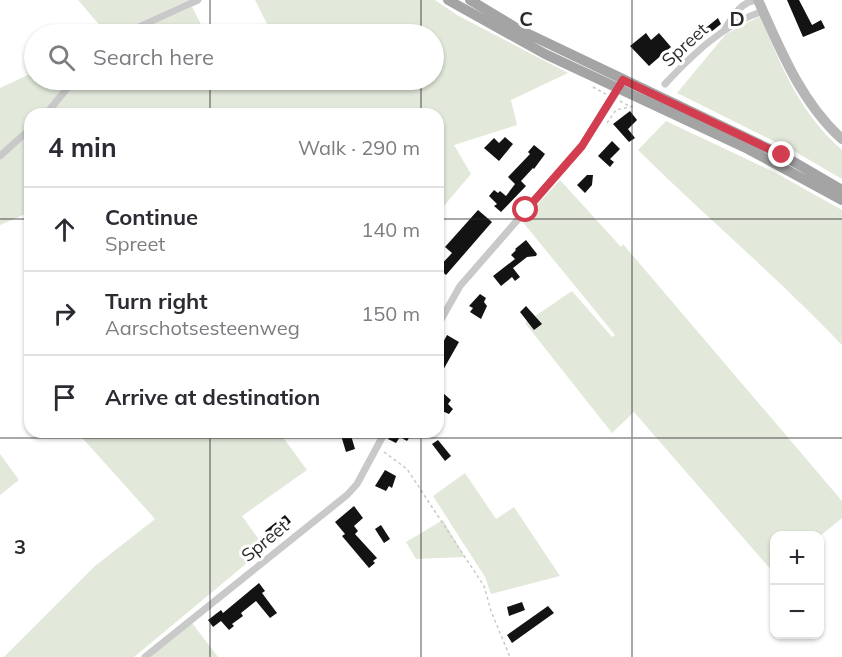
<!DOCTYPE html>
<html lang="en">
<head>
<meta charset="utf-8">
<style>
  :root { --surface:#fff; --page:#f2f2f3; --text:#2b2b33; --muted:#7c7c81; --line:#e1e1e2 }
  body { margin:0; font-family:Mulish,sans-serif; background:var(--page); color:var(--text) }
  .controls { position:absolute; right:18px; bottom:18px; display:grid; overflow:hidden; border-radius:12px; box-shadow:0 2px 4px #0004 }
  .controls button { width:54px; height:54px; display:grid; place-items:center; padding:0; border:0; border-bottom:2px solid var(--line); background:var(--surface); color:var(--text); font:30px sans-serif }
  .stop { position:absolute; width:18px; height:18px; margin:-14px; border:4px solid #d23e4f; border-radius:50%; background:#fff }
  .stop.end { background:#d23e4f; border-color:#fff; box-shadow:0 2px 6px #0008 }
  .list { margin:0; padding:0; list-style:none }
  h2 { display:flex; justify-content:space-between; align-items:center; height:78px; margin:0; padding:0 24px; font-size:26px }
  h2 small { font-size:20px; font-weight:400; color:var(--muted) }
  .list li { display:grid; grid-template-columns:39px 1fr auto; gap:18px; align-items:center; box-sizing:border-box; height:84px; padding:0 24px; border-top:2px solid var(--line) }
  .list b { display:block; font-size:22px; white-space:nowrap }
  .list p { margin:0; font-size:20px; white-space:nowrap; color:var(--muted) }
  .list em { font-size:20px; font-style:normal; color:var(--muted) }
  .icon { flex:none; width:33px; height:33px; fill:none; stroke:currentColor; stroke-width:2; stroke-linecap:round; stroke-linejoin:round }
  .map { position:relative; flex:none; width:842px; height:657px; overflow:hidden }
  .search { position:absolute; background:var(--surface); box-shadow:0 2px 4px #0004; left:24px; top:24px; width:420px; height:66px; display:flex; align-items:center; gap:15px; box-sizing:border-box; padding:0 21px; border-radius:33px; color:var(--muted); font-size:22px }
  .panel { position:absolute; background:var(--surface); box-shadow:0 2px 4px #0004; left:24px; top:108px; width:420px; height:330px; border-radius:18px }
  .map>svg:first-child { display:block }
  .green { fill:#e2e8da }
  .building { fill:#131313 }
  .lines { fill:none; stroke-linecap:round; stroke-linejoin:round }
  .path { stroke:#c9c9c9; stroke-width:1.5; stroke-dasharray:3 3; stroke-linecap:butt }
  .street { stroke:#c9c9c9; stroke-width:7 }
  .secondary { stroke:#b6b6b6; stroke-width:10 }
  .primary { stroke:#a4a4a4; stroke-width:10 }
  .route { stroke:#d23e4f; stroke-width:8 }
  .grid { fill:none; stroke:#2c2c2c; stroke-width:1.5; stroke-opacity:0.55 }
  .labels { text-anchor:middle; stroke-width:6; stroke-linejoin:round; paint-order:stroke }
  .street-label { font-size:18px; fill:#2c2c2c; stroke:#fff }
  .grid-label { font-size:20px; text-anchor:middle; font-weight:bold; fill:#2c2c2c; stroke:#fff; stroke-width:6; stroke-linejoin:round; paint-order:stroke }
</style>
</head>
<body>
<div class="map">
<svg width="842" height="657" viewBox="0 0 842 657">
  <rect width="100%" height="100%" fill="#fff"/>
  <!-- green -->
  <path class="green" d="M78,0H189L114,34H107Z
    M255,0H435L457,15L568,73L511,100L517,125L454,145L471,174L438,213V114H30V212L0,225V88L34,72V80H434V34H272Z
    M192,7L206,34H130Z
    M760,16C782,67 799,112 842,150V179L794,151L677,93L726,34Z
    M666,121L776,173L842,210V345C777,277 705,216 638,150Z
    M560,180L621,247L623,244L842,501V518L820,536H774L773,572L634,412L612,433L525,323L572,291L612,337L615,335L522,221Z
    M77,432H279L307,470L242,516L265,548L134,657H4L95,566L155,519Z
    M0,454L19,480L0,495Z
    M465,473L496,519L514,507L560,576L491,594L485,577L433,496Z
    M443,520L465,557L416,559L406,542Z
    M192,623L218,657H149Z"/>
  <!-- building -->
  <path class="building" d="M787,0H799L812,25L821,20L825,28L803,37Z
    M718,18L721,24L686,52L682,47Z
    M646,33L651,40L659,33L671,47L649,66L630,46Z
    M630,111L637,120L628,129L635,138L629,142L613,124Z
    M505,137L513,144L499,161L484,148L494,138L499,143Z
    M612,141L620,149L610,159L614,162L610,167L598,156Z
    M534,145L545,154L534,169L533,168L521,181L526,186L501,212L494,206L497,204L489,196L494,190L498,193L500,191L506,196L515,184L508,177L530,154L528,152Z
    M587,175H593L592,185L585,193L577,185Z
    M478,210L492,222L446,275L438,268L452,253L445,247Z
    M526,240L537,254L536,256L527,257L513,268L520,277L515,281L512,277L501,286L493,276L515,259L511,255L516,250L515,249Z
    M480,294L486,298L484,302L487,306L481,319L470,312L473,308L469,306Z
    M526,306L542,324L534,330L520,312Z
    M447,335L459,342L438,379V352Z
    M443,393L451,400L448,404L453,409L449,414L442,411L438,415V399Z
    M340,432H350L355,449L346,452Z
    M391,432H406L411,435L407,441L400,437L396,443L388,439Z
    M438,440L451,456L445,461L432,444Z
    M385,470L396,476L392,488L389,486L386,491L375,486Z
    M354,506L363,518L354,526L358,531L355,534L377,558L373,561L375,563L369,568L342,536L345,534L335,522Z
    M285,515L291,522L271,538L265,531Z
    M381,525L390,539L384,543L375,529Z
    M259,583L265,591L262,593L277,613L270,618L256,601L241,613L243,616L232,624L234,626L229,630L221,621L213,627L208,620L221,610L223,613Z
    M522,602L525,610L509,616L507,607Z
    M548,606L554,613L512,643L507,635Z"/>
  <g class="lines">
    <!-- path -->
    <path class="path" d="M593,87L607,95
      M620,101L629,106
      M607,123L616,110L634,106
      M384,452L407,469L484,586L491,611L510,657"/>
    <!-- street -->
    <path class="street" d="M725,29C733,16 741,1 758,0
      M123,34L198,0
      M665,84C693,54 724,24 763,11
      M46,114L74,80
      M0,156L30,129
      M438,325L460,286L582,146L620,87
      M145,657L347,495L357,484L385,432"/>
    <!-- secondary -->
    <path class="secondary" d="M758,0C780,49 801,102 842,139"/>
    <!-- primary -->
    <path class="primary" d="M448,0L545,54L748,149L842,200
      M470,0L518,29L782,155L842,190"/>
  </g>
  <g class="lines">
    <!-- route -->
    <path class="route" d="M526,210L582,146L623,80L782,155"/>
  </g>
  <!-- grid -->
  <path class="grid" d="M210,0V34M421,0V34M632,0V657M210,80V114M421,80V114M0,219H30M438,219H842M210,432V657M421,432V657M0,438H842"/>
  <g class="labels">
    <!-- street labels -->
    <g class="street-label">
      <text transform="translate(685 45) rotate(-42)" y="6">Spreet</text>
      <text transform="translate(265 541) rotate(-39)" y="6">Spreet</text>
    </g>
  </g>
  <g class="grid-label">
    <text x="526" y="26">C</text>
    <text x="737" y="26">D</text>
    <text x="20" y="554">3</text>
  </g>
</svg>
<div class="controls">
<button>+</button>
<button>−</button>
</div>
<div class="stop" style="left:526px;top:210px"></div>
<div class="stop end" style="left:782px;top:155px"></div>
<div class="search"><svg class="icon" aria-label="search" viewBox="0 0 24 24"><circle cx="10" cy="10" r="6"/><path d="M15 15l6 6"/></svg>Search here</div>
<section class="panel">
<h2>4 min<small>Walk · 290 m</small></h2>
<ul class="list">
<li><svg class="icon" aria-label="ahead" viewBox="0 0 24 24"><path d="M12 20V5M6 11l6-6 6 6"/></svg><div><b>Continue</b><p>Spreet</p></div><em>140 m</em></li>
<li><svg class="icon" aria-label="right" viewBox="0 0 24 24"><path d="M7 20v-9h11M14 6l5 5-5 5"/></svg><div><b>Turn right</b><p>Aarschotsesteenweg</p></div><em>150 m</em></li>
<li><svg class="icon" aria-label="arrive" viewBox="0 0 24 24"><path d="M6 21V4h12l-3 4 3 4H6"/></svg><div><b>Arrive at destination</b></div></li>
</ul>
</section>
</div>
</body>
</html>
